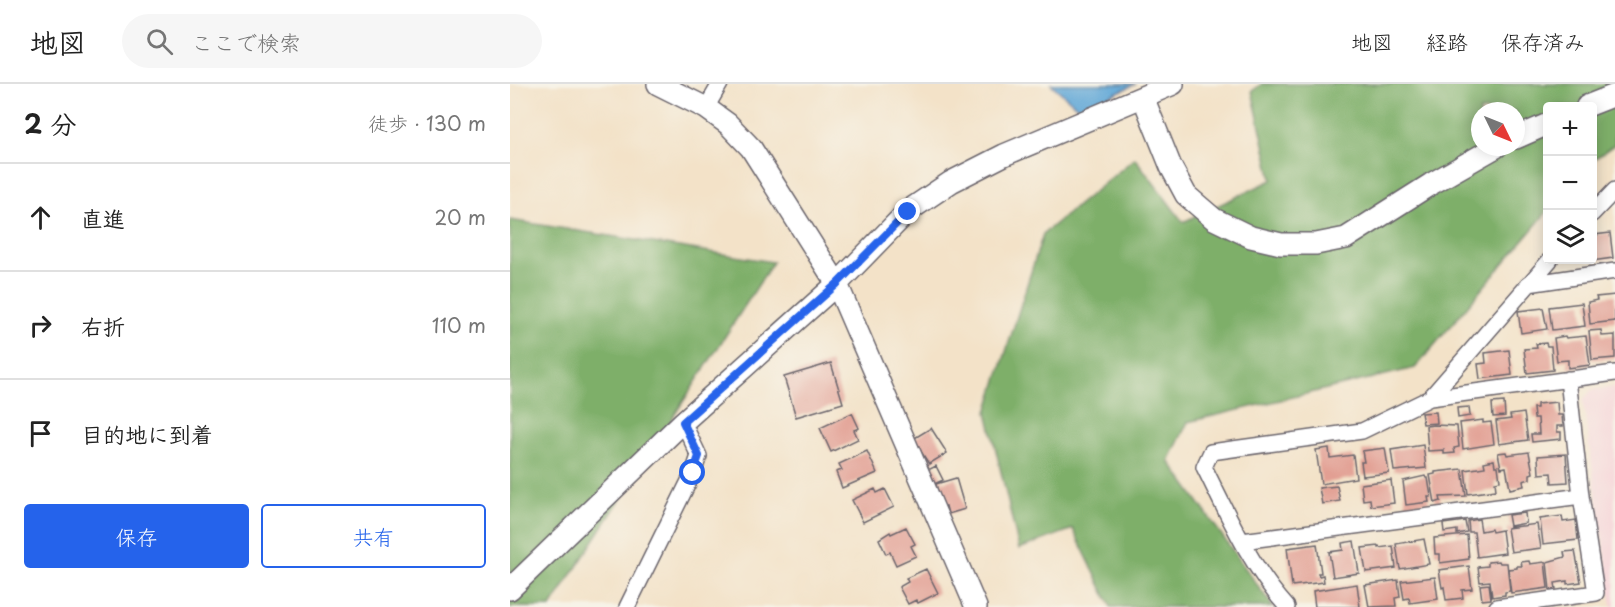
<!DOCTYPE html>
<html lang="ja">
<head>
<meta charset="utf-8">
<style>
  :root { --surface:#fff; --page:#f6f6f6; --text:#222; --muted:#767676; --line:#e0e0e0; --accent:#2563eb }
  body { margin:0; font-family:"Playpen Sans","Klee One",sans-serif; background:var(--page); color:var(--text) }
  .controls { position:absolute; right:18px; top:18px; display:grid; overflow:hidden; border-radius:6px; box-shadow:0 3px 15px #0003 }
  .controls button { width:54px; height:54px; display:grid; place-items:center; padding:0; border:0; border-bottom:2px solid var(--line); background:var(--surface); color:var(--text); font:30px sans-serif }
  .compass { position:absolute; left:961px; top:18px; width:54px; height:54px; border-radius:50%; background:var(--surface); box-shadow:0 3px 15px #0003; rotate:133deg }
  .stop { position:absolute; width:18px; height:18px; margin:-14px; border:4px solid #2563eb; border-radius:50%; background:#fff }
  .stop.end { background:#2563eb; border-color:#fff; box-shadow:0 2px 6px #0008 }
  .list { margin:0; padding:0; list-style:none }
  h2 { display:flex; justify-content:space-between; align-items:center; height:78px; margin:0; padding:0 24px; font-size:26px }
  h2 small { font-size:20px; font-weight:400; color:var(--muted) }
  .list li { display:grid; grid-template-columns:39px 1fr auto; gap:18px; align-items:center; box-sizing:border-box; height:108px; padding:0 24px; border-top:2px solid var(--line) }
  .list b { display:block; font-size:22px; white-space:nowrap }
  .list em { font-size:20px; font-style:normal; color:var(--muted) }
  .actions { display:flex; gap:12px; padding:18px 24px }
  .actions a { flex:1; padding:14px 0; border:2px solid var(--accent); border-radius:6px; text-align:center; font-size:21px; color:var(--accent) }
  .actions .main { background:var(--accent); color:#fff }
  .icon { flex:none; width:33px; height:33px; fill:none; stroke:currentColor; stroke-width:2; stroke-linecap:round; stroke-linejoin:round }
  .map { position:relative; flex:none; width:1105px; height:523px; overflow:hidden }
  header { display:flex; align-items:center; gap:36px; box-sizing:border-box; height:84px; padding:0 30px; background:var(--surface); border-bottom:2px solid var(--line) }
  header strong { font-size:28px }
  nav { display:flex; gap:33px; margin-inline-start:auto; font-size:21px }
  .search { width:420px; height:54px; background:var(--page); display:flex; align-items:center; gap:15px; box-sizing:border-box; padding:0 21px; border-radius:33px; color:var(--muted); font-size:22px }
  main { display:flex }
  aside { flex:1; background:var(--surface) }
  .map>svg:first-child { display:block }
  .built { fill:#f6cfd6 }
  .forest { fill:#7eaf69; stroke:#506852; stroke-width:1.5; fill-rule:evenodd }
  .water { fill:#61a7d7; stroke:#426489; stroke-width:1.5 }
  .building { fill:#e29f93 }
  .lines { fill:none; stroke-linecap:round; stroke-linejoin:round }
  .street-casing { stroke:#6b656c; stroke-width:18 }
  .secondary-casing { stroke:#6b656c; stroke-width:24 }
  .street { stroke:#fff; stroke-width:15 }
  .secondary { stroke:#fff; stroke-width:21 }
  .route { stroke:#2563eb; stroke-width:8 }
</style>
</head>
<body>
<header>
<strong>地図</strong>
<div class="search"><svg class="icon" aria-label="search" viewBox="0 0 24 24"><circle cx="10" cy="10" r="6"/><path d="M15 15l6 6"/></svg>ここで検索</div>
<nav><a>地図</a><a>経路</a><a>保存済み</a></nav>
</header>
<main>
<aside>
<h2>2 分<small>徒歩 · 130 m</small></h2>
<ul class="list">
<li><svg class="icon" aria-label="ahead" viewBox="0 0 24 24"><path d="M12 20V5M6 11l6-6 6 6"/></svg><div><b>直進</b></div><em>20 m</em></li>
<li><svg class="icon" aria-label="right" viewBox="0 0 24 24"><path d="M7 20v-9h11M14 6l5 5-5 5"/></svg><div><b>右折</b></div><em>110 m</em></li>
<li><svg class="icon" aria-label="arrive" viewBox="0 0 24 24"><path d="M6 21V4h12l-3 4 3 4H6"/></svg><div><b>目的地に到着</b></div></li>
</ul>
<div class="actions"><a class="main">保存</a><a>共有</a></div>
</aside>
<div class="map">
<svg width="1105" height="523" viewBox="0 0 1105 523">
  <rect width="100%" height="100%" fill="#f7f3e8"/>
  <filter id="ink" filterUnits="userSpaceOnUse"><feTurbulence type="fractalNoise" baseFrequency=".0167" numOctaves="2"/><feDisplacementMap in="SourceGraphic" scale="12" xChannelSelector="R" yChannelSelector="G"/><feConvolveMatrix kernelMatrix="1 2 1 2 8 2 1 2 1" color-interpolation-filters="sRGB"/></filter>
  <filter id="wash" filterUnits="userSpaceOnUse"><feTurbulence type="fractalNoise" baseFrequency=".008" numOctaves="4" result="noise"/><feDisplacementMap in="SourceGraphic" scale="24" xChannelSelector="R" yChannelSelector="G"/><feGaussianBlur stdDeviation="1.35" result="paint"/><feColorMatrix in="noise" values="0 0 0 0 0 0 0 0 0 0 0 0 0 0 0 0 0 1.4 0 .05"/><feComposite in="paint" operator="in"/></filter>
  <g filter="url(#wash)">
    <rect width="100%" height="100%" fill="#f3e2c8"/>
    <!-- built -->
    <path class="built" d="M1105,303V523H1102L1073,317L1081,306Z"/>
    <!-- forest -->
    <path class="forest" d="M752,0H1105V60L1083,76L1082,22H1038L1037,128L905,284L678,338L659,377L763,523H601L563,445L509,465L477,328L533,150L625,74L673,138L762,96L742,7ZM970,27H1006V63H970Z
      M0,136L263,178L41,523H0Z"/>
    <!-- water -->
    <path class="water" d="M541,0H626L570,25Z"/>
    <g id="blocks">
      <!-- building -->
      <path class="building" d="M1100,149L1103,174L1082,177L1084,151Z
        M1105,211V237L1080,240L1078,218L1087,216L1086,213Z
        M1072,219L1075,242L1042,246L1039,223Z
        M1033,224L1037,245L1011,249L1008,227Z
        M1091,246L1092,252L1105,251V274L1082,276L1079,247Z
        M1055,252L1056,254L1076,252L1080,281L1058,284V276L1047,277L1044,254Z
        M1036,259L1037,262H1041L1043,286L1017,289L1014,265L1027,264L1026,260Z
        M999,266L1002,291L970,295L968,280L976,279L975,269Z
        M321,279L333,319L286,333L274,293Z
        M994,318L995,332L983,333L982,319Z
        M1047,318L1048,331H1052L1053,342H1047V348H1051V355L1022,358L1021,350H1029L1028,334H1024L1023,324H1027V320Z
        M959,323L960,332L948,334L947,324Z
        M926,328L927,339L913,340L911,329Z
        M342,329L349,344L344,346L348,355L321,368L310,344Z
        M1014,329L1018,356L989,360L986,337L1001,335L1000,331Z
        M973,336V339L981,338L984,360L953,365L950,339Z
        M924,341L947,342L949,363L944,364L945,369L934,370V366L918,367L916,342Z
        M421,344L437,369L419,380L403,355Z
        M913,361L916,384L884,387L881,366Z
        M819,364L820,374L843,371L846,394L811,400L806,366Z
        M875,364L879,389L853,392L851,378H854L852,367Z
        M357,367L367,389L332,404L326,388L332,386L329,380Z
        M996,368L997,371L1019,368L1023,389L1020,390V395L1013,397L1014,402L1000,405L996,383L991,384L988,369Z
        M1056,370L1058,398L1042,399L1041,389L1029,390L1028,372Z
        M984,376L985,382H988L990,397L985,398L986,406L958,410L955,386L975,383L974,378Z
        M426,382L433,396L420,402L414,388Z
        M952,385L956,412L930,413L931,417L925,419L920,391L925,390V388Z
        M915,392L916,394H918L921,413H918L919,418L896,421L893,397Z
        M446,394L455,425L438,430L436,422L432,423L426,400Z
        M881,396L884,419L861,422L860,415L853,416L851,400Z
        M827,402L830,417L812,420L809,404Z
        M365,405L367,409L375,405L384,423L353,438L342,416Z
        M1015,429L1016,439L1000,442L998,431Z
        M1052,432L1053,438L1066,436L1068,456L1033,460L1030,435Z
        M969,435L971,447L981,445L982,448L992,446L995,469L967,473L964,448H959L958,437Z
        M955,437L957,448L947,450V446L934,448L933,440Z
        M1027,440L1031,464L1001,468L997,444Z
        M396,443L405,460L401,462L406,472L386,481L380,468L376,470L369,455L380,448L381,450Z
        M957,451L959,475L930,479V470H925L924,454Z
        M914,455L919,480L890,485L886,460Z
        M844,457L849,489L823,493L819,468L833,466L832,459Z
        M807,460L811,489H808L809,492L813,491L814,498L782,502L777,464Z
        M869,462V464L883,462L886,484L856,488L852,464Z
        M1065,467L1071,498L1057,500V497L1045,499L1046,505L1040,506L1037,478L1055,473L1054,468Z
        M989,477L990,479H997L1000,507L995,508V511L982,513L980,497L970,498L968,483L978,482V478Z
        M1019,477L1020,480L1035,478L1038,504L1001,509L998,485L1007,484V482H1012L1011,478Z
        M959,482L962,505L952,506L953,514L936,516L934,503L932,504L929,486Z
        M416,485L428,509L408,519L406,516L398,520L389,503L398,498L396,494Z
        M925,493L928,515L900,519L899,514L894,515L891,497Z
        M888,496L890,513L885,514L886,522L859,523L855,501Z
        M847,500L850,523H805L803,507Z
        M979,500L981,515L972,516L970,501Z"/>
    </g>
  </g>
  <g filter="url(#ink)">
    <use href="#blocks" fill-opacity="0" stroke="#6b656c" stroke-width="1.5"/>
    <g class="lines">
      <defs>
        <path id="street" d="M196,24L210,0
          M1082,130L1105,106
          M1018,200L1105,187
          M920,314L1040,176
          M732,457L1071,412
          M117,523L183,389L189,372L173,338
          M777,523C741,483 718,431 694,383L701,368L852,347L920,314L1105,289
          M987,523L1086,509L1071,412L1058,295"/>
        <path id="secondary" d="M148,0L196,24L218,40L241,64L327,200L466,523
          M633,13L661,83L676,111L704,135L741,153L771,160H806L836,154L921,100L986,63
          M1077,22L1105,11
          M1006,54L1038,40
          M0,505L173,338L327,200L398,127L441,98L494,71L663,0"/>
      </defs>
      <!-- street casing -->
      <use href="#street" class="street-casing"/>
      <!-- secondary casing -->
      <use href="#secondary" class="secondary-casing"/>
      <!-- street -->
      <use href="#street" class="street"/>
      <!-- secondary -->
      <use href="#secondary" class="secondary"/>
    </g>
  </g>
  <g class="lines" filter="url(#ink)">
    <!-- route -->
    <path class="route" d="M183,389L189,372L173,338L327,200L398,128"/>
  </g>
</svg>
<div class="controls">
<button>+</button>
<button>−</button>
<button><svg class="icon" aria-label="layers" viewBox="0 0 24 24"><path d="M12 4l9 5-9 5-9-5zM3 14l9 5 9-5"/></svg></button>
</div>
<svg class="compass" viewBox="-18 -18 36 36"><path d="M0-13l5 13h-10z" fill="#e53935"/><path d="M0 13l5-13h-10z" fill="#767676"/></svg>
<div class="stop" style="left:183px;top:389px"></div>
<div class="stop end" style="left:398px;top:128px"></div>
</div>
</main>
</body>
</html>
